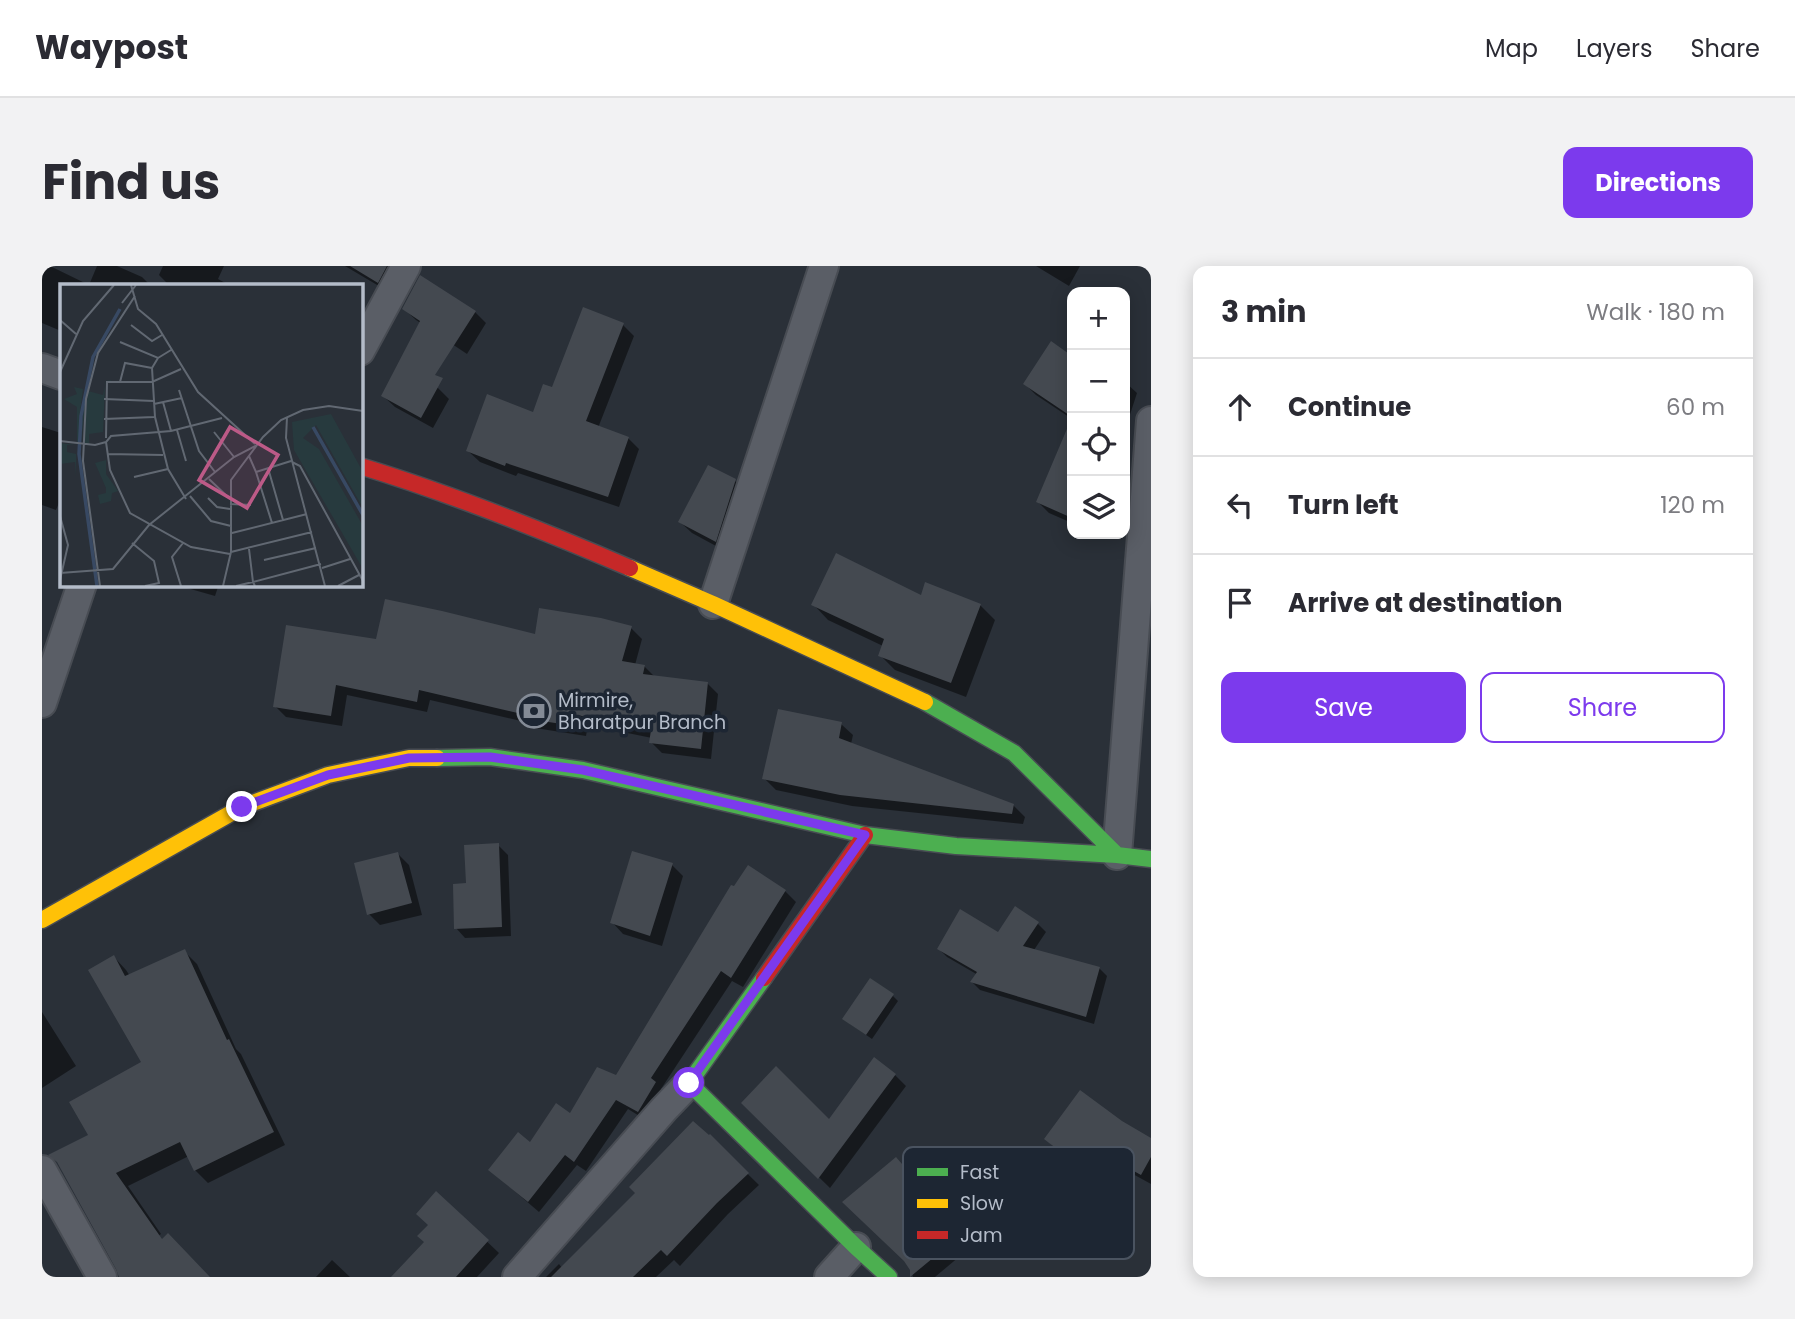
<!DOCTYPE html>
<html lang="en">
<head>
<meta charset="utf-8">
<style>
  :root { --surface:#fff; --page:#f2f2f3; --text:#2b2b33; --muted:#7c7c81; --line:#e1e1e2; --accent:#7c3aed }
  body { margin:0; font-family:Poppins,sans-serif; background:var(--page); color:var(--text) }
  .controls { position:absolute; right:21px; top:21px; display:grid; overflow:hidden; border-radius:14px; box-shadow:0 4px 18px #0003 }
  .controls button { width:63px; height:63px; display:grid; place-items:center; padding:0; border:0; border-bottom:2px solid var(--line); background:var(--surface); color:var(--text); font:35px sans-serif }
  .stop { position:absolute; width:21px; height:21px; margin:-16px; border:5px solid #7c3aed; border-radius:50%; background:#fff }
  .stop.end { background:#7c3aed; border-color:#fff; box-shadow:0 2px 7px #0008 }
  .list { margin:0; padding:0; list-style:none }
  h2 { display:flex; justify-content:space-between; align-items:center; height:91px; margin:0; padding:0 28px; font-size:30px }
  h2 small { font-size:23px; font-weight:400; color:var(--muted) }
  .list li { display:grid; grid-template-columns:46px 1fr auto; gap:21px; align-items:center; box-sizing:border-box; height:98px; padding:0 28px; border-top:2px solid var(--line) }
  .list b { display:block; font-size:26px; white-space:nowrap }
  .list em { font-size:23px; font-style:normal; color:var(--muted) }
  .actions { display:flex; gap:14px; padding:21px 28px }
  .actions a { flex:1; padding:16px 0; border:2px solid var(--accent); border-radius:14px; text-align:center; font-size:24px; color:var(--accent) }
  .actions .main { background:var(--accent); color:#fff }
  .icon { flex:none; width:38px; height:38px; fill:none; stroke:currentColor; stroke-width:2; stroke-linecap:round; stroke-linejoin:round }
  .map { position:relative; flex:none; width:1109px; height:1011px; overflow:hidden; border-radius:14px }
  header { display:flex; align-items:center; gap:42px; box-sizing:border-box; height:98px; padding:0 35px; background:var(--surface); border-bottom:2px solid var(--line) }
  header strong { font-size:33px }
  nav { display:flex; gap:38px; margin-inline-start:auto; font-size:24px }
  .intro { display:flex; align-items:center; justify-content:space-between; box-sizing:border-box; height:168px; padding:0 42px }
  h1 { margin:0; font-size:49px }
  .button { padding:18px 32px; border-radius:14px; background:var(--accent); color:#fff; font-size:24px; font-weight:700 }
  main { display:flex; gap:42px; padding:0 42px }
  aside { flex:1; background:var(--surface); border-radius:14px; box-shadow:0 4px 18px #0003 }
  .map>svg:first-child { display:block }
  .shadow { fill:#0007 }
  .building { fill:#444950 }
  .lines { fill:none; stroke-linecap:round; stroke-linejoin:round }
  .street-casing { stroke:#484c53; stroke-width:32 }
  .fast-casing { stroke:#484c53; stroke-width:19 }
  .slow-casing { stroke:#484c53; stroke-width:19 }
  .jam-casing { stroke:#484c53; stroke-width:19 }
  .street { stroke:#5a5e66; stroke-width:28 }
  .fast { stroke:#4caf50; stroke-width:16 }
  .slow { stroke:#ffc107; stroke-width:16 }
  .jam { stroke:#c62828; stroke-width:16 }
  .route { stroke:#7c3aed; stroke-width:9 }
  .labels { text-anchor:middle; stroke-width:7; stroke-linejoin:round; paint-order:stroke }
  .poi-label { font-size:19px; fill:#b4bcc9; stroke:#1d2633; text-anchor:start }
  .inset-river { fill:none; stroke:#384963; stroke-width:3.5 }
  .inset-road { fill:none; stroke:#616872; stroke-width:2 }
  .view { fill:#bc5a87; fill-opacity:0.15; stroke:#bc5a87; stroke-width:3.5 }
  .inset-edge { fill:none; stroke:#b4bcc9; stroke-width:3.5 }
  .key { fill:#1d2633; stroke:#4a5360; stroke-width:2 }
  .key-label { font-size:19px; fill:#b4bcc9 }
</style>
</head>
<body>
<header>
<strong>Waypost</strong>
<nav><a>Map</a><a>Layers</a><a>Share</a></nav>
</header>
<div class="intro"><h1>Find us</h1><a class="button">Directions</a></div>
<main>
<div class="map">
<svg width="1109" height="1011" viewBox="0 0 1109 1011">
  <rect width="100%" height="100%" fill="#2a3038"/>
  <!-- shadow -->
  <path class="shadow" d="M0,0H8L47,19L55,0H75L100,11L108,19H19V65L0,57Z
    M121,0H182L176,13L187,19H127L117,9Z
    M303,0H357L347,26Z
    M994,0H1038L1027,20Z
    M362,43L433,46L444,57L425,88L374,54Z
    M581,59L592,70L556,162L586,172L597,183L577,241L476,207L474,210L438,196L426,185L486,166Z
    M1009,77L1030,91V153L994,129L983,118Z
    M1083,116L1095,127L1083,164Z
    M395,121L407,133L391,162L353,141L341,130Z
    M1030,154V257L1007,247L996,236Z
    M0,161L19,167V232L14,244L0,239Z
    M693,215L705,226L685,286L650,267L638,256Z
    M131,318H177L173,330Z
    M880,331L938,339L953,354L924,431L853,404L838,389L841,380L786,354L771,338Z
    M589,362L600,373L593,399L602,400L613,411L665,417L676,428L669,493L620,487L609,476L610,472L546,459L544,470L493,462L488,457L388,434L385,446L305,429L300,460L244,451L233,440L336,375L494,370Z
    M799,458L811,469L809,478L971,539L983,551L981,558L810,540L734,524L722,512Z
    M456,579L466,589L469,670L423,672L414,662Z
    M356,588L367,599L380,649L338,659L327,648Z
    M630,599L641,610L620,680L581,668L570,656Z
    M743,625L754,636L701,721L690,715L619,823L624,828L607,856L586,843L544,905L535,899L497,946L448,904L489,878L528,849L575,811Z
    M996,658L1004,666L992,684L1057,702L1065,710L1052,758L938,724L930,716L936,709L905,691L897,683Z
    M142,685L155,698L194,783L199,788L243,879L166,917L153,904L147,890L86,920L119,968L78,995L48,870L101,797L72,691L84,704L88,710Z
    M851,730L856,735L830,773L808,758Z
    M0,746L34,800L0,822Z
    M832,794L853,809L864,820L788,922L701,837L787,855Z
    M1079,857L1109,874V918L1069,896L1055,915L1015,884L1004,873Z
    M668,871L717,919L686,948L638,1000L632,994L614,1011H504L517,998L520,1002Z
    M865,904L930,980L893,1011H871L869,1003L864,996Z
    M395,928L457,987L435,1011H357L384,976Z
    M290,994L308,1011H274Z"/>
  <!-- building -->
  <path class="building" d="M308,0H345L336,17Z
    M378,9L434,45L393,109L401,112L379,152L339,130L378,55L360,43Z
    M541,41L582,57L544,155L587,171L566,231L464,197L463,200L424,185L445,128L491,146L501,118L510,121Z
    M1009,75L1030,90V252L994,236L1030,151L981,118Z
    M666,199L694,213L674,276L636,256Z
    M794,287L879,329L883,316L939,338L909,417L836,390L842,373L769,339Z
    M343,333L400,345L493,368L497,342L559,352L590,360L580,395L603,399L601,408L666,416L659,483L607,477L609,464L535,449L533,460L480,452V448L377,424L375,436L294,419L289,450L231,441L244,359L334,373Z
    M736,443L800,456L797,472L972,538L970,548L798,529L720,513Z
    M457,577L460,661L412,663L411,618L424,617L422,579Z
    M590,585L631,597L608,670L568,657Z
    M356,586L370,637L325,649L312,597Z
    M706,599L744,624L689,712L679,705L609,812L614,816L596,846L574,834L532,896L523,889L486,936L446,904L476,866L488,876L514,837L528,847L555,801L574,809L689,619L692,620Z
    M973,640L997,656L981,680L1058,701L1044,751L928,716L935,706L895,683L918,643L956,666Z
    M143,683L185,774L187,773L232,866L152,905L138,876L74,907L120,973L126,967L168,1011H77L74,1003L15,896L6,889L46,869L27,836L99,796L46,704L72,689L83,710Z
    M828,712L852,728L824,769L800,753Z
    M832,791L854,808L776,913L699,837L734,800L787,853Z
    M1038,824L1080,855L1109,872V891L1099,909L1057,886L1043,905L1002,873Z
    M651,855L667,869L668,868L707,907L675,937L625,990L619,984L591,1011H509L593,927L587,921Z
    M854,891L920,968L868,1011V1004L862,995L800,936Z
    M394,925L447,974L414,1011H349L382,976L375,970L386,959L374,948Z"/>
  <g class="lines">
    <defs>
      <path id="street" d="M318,85L364,0
        M0,102L19,109
        M671,338L782,0
        M0,437L40,318
        M1075,589L1109,155
        M0,904L60,1011
        M475,1011L622,843L647,817
        M787,1011L814,981"/>
      <path id="fast" d="M883,436L972,487L1075,589
        M395,492L448,491L541,504L823,569L914,580L1075,589L1109,593
        M722,712L647,817L814,981L847,1011"/>
      <path id="slow" d="M588,302L671,338L883,436
        M0,654L200,541L286,509L367,492H395"/>
      <path id="jam" d="M318,200C410,228 500,264 588,302
        M722,712L823,569"/>
    </defs>
    <!-- street casing -->
    <use href="#street" class="street-casing"/>
    <!-- fast casing -->
    <use href="#fast" class="fast-casing"/>
    <!-- slow casing -->
    <use href="#slow" class="slow-casing"/>
    <!-- jam casing -->
    <use href="#jam" class="jam-casing"/>
    <!-- street -->
    <use href="#street" class="street"/>
    <!-- fast -->
    <use href="#fast" class="fast"/>
    <!-- slow -->
    <use href="#slow" class="slow"/>
    <!-- jam -->
    <use href="#jam" class="jam"/>
  </g>
  <g class="lines">
    <!-- route -->
    <path class="route" d="M200,541L286,509L367,492L448,491L541,504L823,569L647,817"/>
  </g>
  <!-- icons -->
  <defs>
    <symbol id="bank-ring" viewBox="-11 -11 22 22"><circle r="9.5" fill="#1d2633" stroke="#848b96" stroke-width="1.5"/><path d="M-6-4H6V4H-6ZM0-2.3a2.3 2.3 0 1 0 0 4.6a2.3 2.3 0 1 0 0-4.6Z" fill="#848b96"/></symbol>
  </defs>
  <g fill-rule="evenodd">
    <use href="#bank-ring" x="473" y="426" width="38" height="38"/>
  </g>
  <g class="labels">
    <!-- poi labels -->
    <g class="poi-label">
      <text x="516" y="441">Mirmire,<tspan x="516" dy="22">Bharatpur Branch</tspan></text>
    </g>
  </g>
  <!-- overview -->
  <g transform="translate(18 18)">
    <rect width="303" height="303" fill="#2a3038"/>
    <path d="M30,82L21,158L17,159V123L4,115L17,110L14,103L23,105L19,136V158ZM52,96L45,100L43,148L29,150V160L23,159L28,107L43,111L46,97ZM271,130L303,188V224L256,141L243,154L259,165L303,242V285L234,166L232,138ZM0,159L15,161H7V168L16,170V192L15,178L0,180ZM46,176V190L58,207L52,209L51,217L40,220L38,211L46,209V204L35,179Z" fill="#273a3e"/>
    <path class="inset-river" d="M253,143L303,231M37,302L19,170L21,132L33,73L60,25"/>
    <path class="inset-road" d="M71,1L78,25L96,40L138,108L195,160M62,19L76,1M0,36L16,50M71,41L92,57L102,51M60,58L98,74L111,66M98,74L92,84L95,133L108,185L126,215M0,88L23,37L54,1M60,98L65,79L92,84M119,106L139,167L155,188M44,115L94,117M103,118L111,147M94,120L122,114M227,133L226,154L265,302M162,134L111,147L51,152L46,158L50,186L70,229L131,263L170,270M44,135L94,133M117,146L126,177M154,148L174,173M46,154L47,98H92L121,85M0,157L35,161L46,158M47,170L103,171M189,172L196,188L231,177M232,178L240,182L303,297M208,184L223,236M196,188L212,239M74,193L108,185M149,195L170,215M130,212L151,237L171,242M148,214L157,223L170,225M170,220L191,221M0,232L8,261L0,296M172,249L247,230M72,259L94,277L99,299L85,302M189,265L193,298L261,280M171,268L252,248M204,276L256,264M262,284L290,275M0,289L53,285L89,241L174,173L197,161M40,302L23,177L26,115L38,69L75,12M121,302L112,273L123,259M163,302L171,268V196L203,153L221,136L243,126L269,122L303,127M176,302L193,298L195,302M278,302L299,291"/>
    <path class="view" d="M170,143L218,171L187,224L139,196Z"/>
    <rect width="303" height="303" class="inset-edge"/>
  </g>
  <!-- legend -->
  <rect x="861" y="881" width="231" height="112" rx="10" class="key"/>
  <rect x="875" y="902" width="31" height="8" fill="#4caf50"/>
  <rect x="875" y="933" width="31" height="9" fill="#ffc107"/>
  <rect x="875" y="965" width="31" height="8" fill="#c62828"/>
  <g class="key-label">
    <text x="918" y="913">Fast</text>
    <text x="918" y="944">Slow</text>
    <text x="918" y="976">Jam</text>
  </g>
</svg>
<div class="controls">
<button>+</button>
<button>−</button>
<button><svg class="icon" aria-label="locate" viewBox="0 0 24 24"><circle cx="12" cy="12" r="6"/><path d="M12 2v4M12 18v4M2 12h4M18 12h4"/></svg></button>
<button><svg class="icon" aria-label="layers" viewBox="0 0 24 24"><path d="M12 4l9 5-9 5-9-5zM3 14l9 5 9-5"/></svg></button>
</div>
<div class="stop" style="left:647px;top:817px"></div>
<div class="stop end" style="left:200px;top:541px"></div>
</div>
<aside>
<h2>3 min<small>Walk · 180 m</small></h2>
<ul class="list">
<li><svg class="icon" aria-label="ahead" viewBox="0 0 24 24"><path d="M12 20V5M6 11l6-6 6 6"/></svg><div><b>Continue</b></div><em>60 m</em></li>
<li><svg class="icon" aria-label="left" viewBox="0 0 24 24"><path d="M17 20v-9H6M10 6l-5 5 5 5"/></svg><div><b>Turn left</b></div><em>120 m</em></li>
<li><svg class="icon" aria-label="arrive" viewBox="0 0 24 24"><path d="M6 21V4h12l-3 4 3 4H6"/></svg><div><b>Arrive at destination</b></div></li>
</ul>
<div class="actions"><a class="main">Save</a><a>Share</a></div>
</aside>
</main>
</body>
</html>
